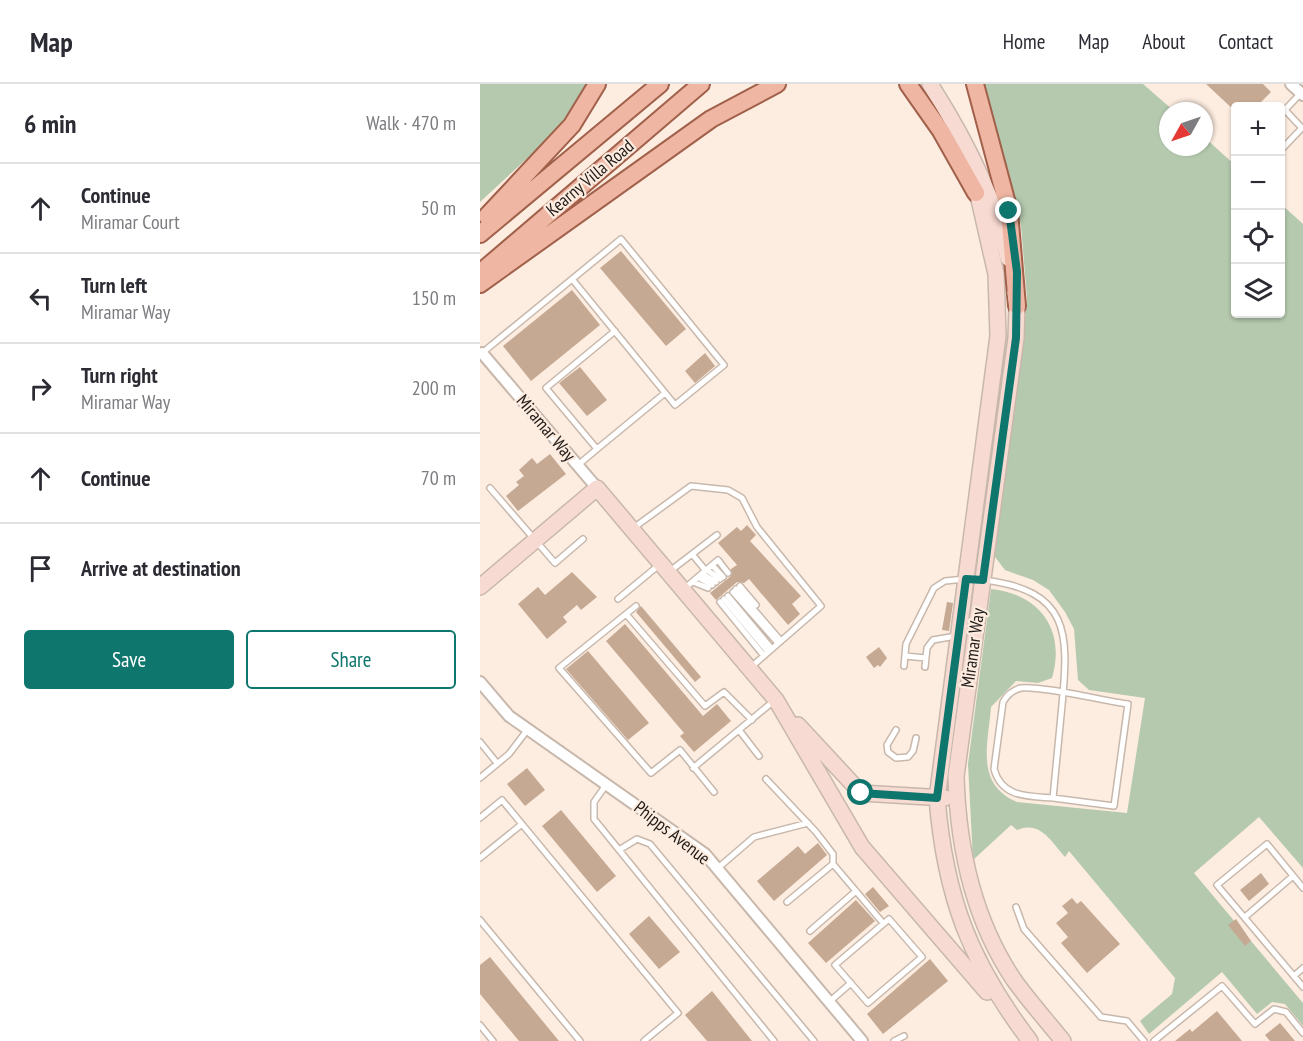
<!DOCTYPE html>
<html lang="en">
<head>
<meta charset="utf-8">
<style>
  :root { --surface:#fff; --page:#f7f7f7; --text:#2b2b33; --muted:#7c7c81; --line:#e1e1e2; --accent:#0f766e }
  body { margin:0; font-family:"PT Sans Narrow",sans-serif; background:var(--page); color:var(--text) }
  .controls { position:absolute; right:18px; top:18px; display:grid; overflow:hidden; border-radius:6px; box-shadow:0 2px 4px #0004 }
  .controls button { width:54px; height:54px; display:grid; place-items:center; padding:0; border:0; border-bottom:2px solid var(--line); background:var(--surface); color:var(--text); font:30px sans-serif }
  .compass { position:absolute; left:679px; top:18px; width:54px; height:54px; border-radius:50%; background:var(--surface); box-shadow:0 2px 4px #0004; rotate:230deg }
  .stop { position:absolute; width:18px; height:18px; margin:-14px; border:4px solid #0f766e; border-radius:50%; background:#fff }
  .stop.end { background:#0f766e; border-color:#fff; box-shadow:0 2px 6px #0008 }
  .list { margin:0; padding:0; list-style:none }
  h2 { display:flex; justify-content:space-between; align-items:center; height:78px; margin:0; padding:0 24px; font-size:26px }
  h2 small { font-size:20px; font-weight:400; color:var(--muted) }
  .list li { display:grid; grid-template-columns:39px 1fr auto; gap:18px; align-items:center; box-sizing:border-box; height:90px; padding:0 24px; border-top:2px solid var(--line) }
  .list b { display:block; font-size:22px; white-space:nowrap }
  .list p { margin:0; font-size:20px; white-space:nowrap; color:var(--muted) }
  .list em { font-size:20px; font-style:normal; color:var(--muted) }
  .actions { display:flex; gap:12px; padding:18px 24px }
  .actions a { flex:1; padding:14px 0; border:2px solid var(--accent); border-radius:6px; text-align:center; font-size:21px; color:var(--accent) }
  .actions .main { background:var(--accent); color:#fff }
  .icon { flex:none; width:33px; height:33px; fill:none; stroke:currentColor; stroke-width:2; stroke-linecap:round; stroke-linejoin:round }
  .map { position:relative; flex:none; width:823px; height:957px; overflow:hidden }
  header { display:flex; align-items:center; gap:36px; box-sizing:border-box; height:84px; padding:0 30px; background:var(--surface); border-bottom:2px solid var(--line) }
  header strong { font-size:28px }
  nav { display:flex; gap:33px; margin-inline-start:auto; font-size:21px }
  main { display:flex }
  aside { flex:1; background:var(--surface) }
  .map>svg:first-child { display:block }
  .green { fill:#b5c9ae }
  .building { fill:#c6a992 }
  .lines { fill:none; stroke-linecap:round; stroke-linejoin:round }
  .lane-casing { stroke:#c8b8ac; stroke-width:8 }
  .street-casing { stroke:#c8b8ac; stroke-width:14 }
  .secondary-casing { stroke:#c8b8ac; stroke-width:18 }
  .primary-casing { stroke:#a0604a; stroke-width:20 }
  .lane { stroke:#fff; stroke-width:5 }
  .street { stroke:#fff; stroke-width:10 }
  .secondary { stroke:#f7dad1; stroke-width:15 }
  .primary { stroke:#efb6a3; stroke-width:16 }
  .route { stroke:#0f766e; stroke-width:8 }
  .labels { text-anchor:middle; stroke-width:4.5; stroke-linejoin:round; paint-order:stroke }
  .street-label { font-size:18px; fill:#211b17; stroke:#fdece0 }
</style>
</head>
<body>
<header>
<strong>Map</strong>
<nav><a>Home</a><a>Map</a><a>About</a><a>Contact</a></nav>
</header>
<main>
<aside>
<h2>6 min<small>Walk · 470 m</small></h2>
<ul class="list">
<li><svg class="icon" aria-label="ahead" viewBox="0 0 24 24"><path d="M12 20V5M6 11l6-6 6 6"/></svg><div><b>Continue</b><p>Miramar Court</p></div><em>50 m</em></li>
<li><svg class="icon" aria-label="left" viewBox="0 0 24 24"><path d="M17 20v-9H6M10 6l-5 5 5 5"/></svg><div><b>Turn left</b><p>Miramar Way</p></div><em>150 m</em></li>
<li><svg class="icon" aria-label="right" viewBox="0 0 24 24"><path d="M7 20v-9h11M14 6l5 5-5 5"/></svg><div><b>Turn right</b><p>Miramar Way</p></div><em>200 m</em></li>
<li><svg class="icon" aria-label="ahead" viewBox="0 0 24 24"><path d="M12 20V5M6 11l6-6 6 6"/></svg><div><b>Continue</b></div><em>70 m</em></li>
<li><svg class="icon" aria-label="arrive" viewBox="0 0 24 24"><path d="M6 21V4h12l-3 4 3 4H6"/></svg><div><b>Arrive at destination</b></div></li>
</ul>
<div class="actions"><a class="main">Save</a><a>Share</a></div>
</aside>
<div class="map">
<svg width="823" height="957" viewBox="0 0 823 957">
  <rect width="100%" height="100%" fill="#fdece0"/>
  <!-- green -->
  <path class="green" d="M0,0H107L81,43L0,118Z
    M501,0H663L694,27H688V63H724V53L755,81L756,230H800L801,120L823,140V784L779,733L714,789L823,919V942L805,920L792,918L777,930L742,888L669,950L660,937L692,910L695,894L589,767L585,773C571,757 560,736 537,746L531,741L493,776L488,680L511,505C560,510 586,546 572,594L558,599L536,597L511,623C508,661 495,700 537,718L647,729L665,614L609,606L598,596L594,545L585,528L569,506L553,496L525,486L512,469L547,214L541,142Z"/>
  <!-- building -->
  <path class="building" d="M726,0H783L791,8L777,22H756V28Z
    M141,167L206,245L186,262L120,184Z
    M92,206L120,241L51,297L23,262Z
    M225,269L235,282L215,299L205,287Z
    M100,283L127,316L107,332L79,299Z
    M70,370L86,390L38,427L26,412L39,401L36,398L44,392L39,386L52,374L57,380Z
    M267,441L276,451L270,457L321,512L312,520L320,530L308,541L269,495L264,499L257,498L236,516L230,509L251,492V485L257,481L238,459L257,443L261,447Z
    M92,488L117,513L101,526L97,521L83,533L87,538L67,555L38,520L58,503L65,511Z
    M467,518L473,519L469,547L462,546Z
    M161,522L221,593L215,598L156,528Z
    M145,540L223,632L237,620L251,637L214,668L200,652L204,649L126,557Z
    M399,563L407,574L400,583L398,581L394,584L386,573Z
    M108,567L169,639L148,656L86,585Z
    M47,684L65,706L45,722L27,700Z
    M81,726L136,792L117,808L62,742Z
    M338,759L347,771L294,817L277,797L318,762L325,770Z
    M781,789L789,800L769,817L760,806Z
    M393,803L409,822L400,828L385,810Z
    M592,814L597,820L601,817L640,860L607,889L581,859L588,853L576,839L588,829L582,822Z
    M376,816L395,837L346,879L328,859Z
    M169,832L200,868L179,885L149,850Z
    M756,835L771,857L765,862L748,841Z
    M10,873L79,957H39L0,910V881Z
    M450,875L468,897L403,950L387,930Z
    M232,907L272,957H227L205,931Z
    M737,927L762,957H695L710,945L712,948Z
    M800,939L815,957H790L785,951Z"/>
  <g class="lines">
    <defs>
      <path id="lane" d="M800,31L821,9
        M800,67L822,44L805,26
        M135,247L66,304L117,365L185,309
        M2,269L141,155L244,281L195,321L92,195
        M98,381L117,365
        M10,404L75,479L103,455
        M152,445L211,402L248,406L262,414L277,443L341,522L270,584
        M212,470L226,487
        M232,481L243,493
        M227,486L240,495
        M190,487L237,451
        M222,490L236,498
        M218,493L232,501
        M503,496C590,506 589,549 582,621C579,652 576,683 573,714L634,722L648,620C625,617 559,601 541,604C532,606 527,611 523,618L514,685C522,714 548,712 573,714
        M213,498L228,504
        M260,502L276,521
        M205,504L238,476L248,489
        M256,505L301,557
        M253,508L298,559
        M248,512L292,565
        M138,515L179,481
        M244,515L288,568
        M240,518L284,572
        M156,522L79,584L171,689L200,666L234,708
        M146,530L225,622L244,608L272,636
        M425,572L446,574
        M424,582L426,560L454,504L465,497L485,495
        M445,583L447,564L453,556L476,552
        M259,646L279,672
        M416,646L407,661L408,668L416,674L428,673L433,667L436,654
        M0,658L17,679
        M213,684L295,616
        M0,694L29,670L48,645
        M286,695L336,748L353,770V780L403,839
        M126,701L114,718V735L294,957
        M0,734L22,716L198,929L164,957
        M139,766L157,755L170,760L334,957
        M0,774L42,740
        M238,784L274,753L328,739
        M823,804L787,760L737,801L823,903
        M307,818L353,780
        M536,823L544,845L621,933L647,937L664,957
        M765,833L813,792
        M409,835L442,873L388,919L355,881Z
        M0,836L100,957
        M330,847L376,807
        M814,892L823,884
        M349,918L371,899
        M0,941L13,957
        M414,957L424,952
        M674,957L742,902L775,940L794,925L806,928L823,949"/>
      <path id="street" d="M811,0L823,11
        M2,269L117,404
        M0,598L29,632L225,770L382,957"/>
      <path id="secondary" d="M450,0C484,53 515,112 528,174
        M495,98L516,190L518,252L457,714C465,813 490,878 550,957
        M535,209L537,222L536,254L476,692C478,765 493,835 534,896C549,917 567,937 583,957
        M0,503L117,404L296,616L382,763L507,908
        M318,641L381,709L465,714"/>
      <path id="primary" d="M428,0L461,47L496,109
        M495,0L529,127L537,222
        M7,132L92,41L117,0
        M0,150L180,0
        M1,188L221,0
        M0,200L231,35L297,0"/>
    </defs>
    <!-- lane casing -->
    <use href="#lane" class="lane-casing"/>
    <!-- street casing -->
    <use href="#street" class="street-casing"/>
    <!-- secondary casing -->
    <use href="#secondary" class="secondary-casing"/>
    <!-- primary casing -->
    <use href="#primary" class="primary-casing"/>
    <!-- lane -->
    <use href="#lane" class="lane"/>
    <!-- street -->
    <use href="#street" class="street"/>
    <!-- secondary -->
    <use href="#secondary" class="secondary"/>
    <!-- primary -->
    <use href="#primary" class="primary"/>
  </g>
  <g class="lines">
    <!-- route -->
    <path class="route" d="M381,709L457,714L486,495L503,496L536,254L537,188L529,127"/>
  </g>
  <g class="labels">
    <!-- street labels -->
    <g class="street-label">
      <text transform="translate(110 94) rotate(-40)" y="6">Kearny Villa Road</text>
      <text transform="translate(66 344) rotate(50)" y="6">Miramar Way</text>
      <text transform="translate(493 564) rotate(-82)" y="6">Miramar Way</text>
      <text transform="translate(192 749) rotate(38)" y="6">Phipps Avenue</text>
    </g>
  </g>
</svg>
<div class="controls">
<button>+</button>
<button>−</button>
<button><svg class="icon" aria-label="locate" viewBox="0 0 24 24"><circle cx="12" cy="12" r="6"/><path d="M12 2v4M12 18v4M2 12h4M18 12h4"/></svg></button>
<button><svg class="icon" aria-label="layers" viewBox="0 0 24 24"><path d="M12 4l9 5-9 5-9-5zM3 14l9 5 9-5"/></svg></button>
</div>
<svg class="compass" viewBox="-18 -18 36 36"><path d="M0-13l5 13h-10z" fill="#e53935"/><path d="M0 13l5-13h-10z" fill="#7c7c81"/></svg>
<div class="stop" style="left:381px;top:709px"></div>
<div class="stop end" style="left:529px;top:127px"></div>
</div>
</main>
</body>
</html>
